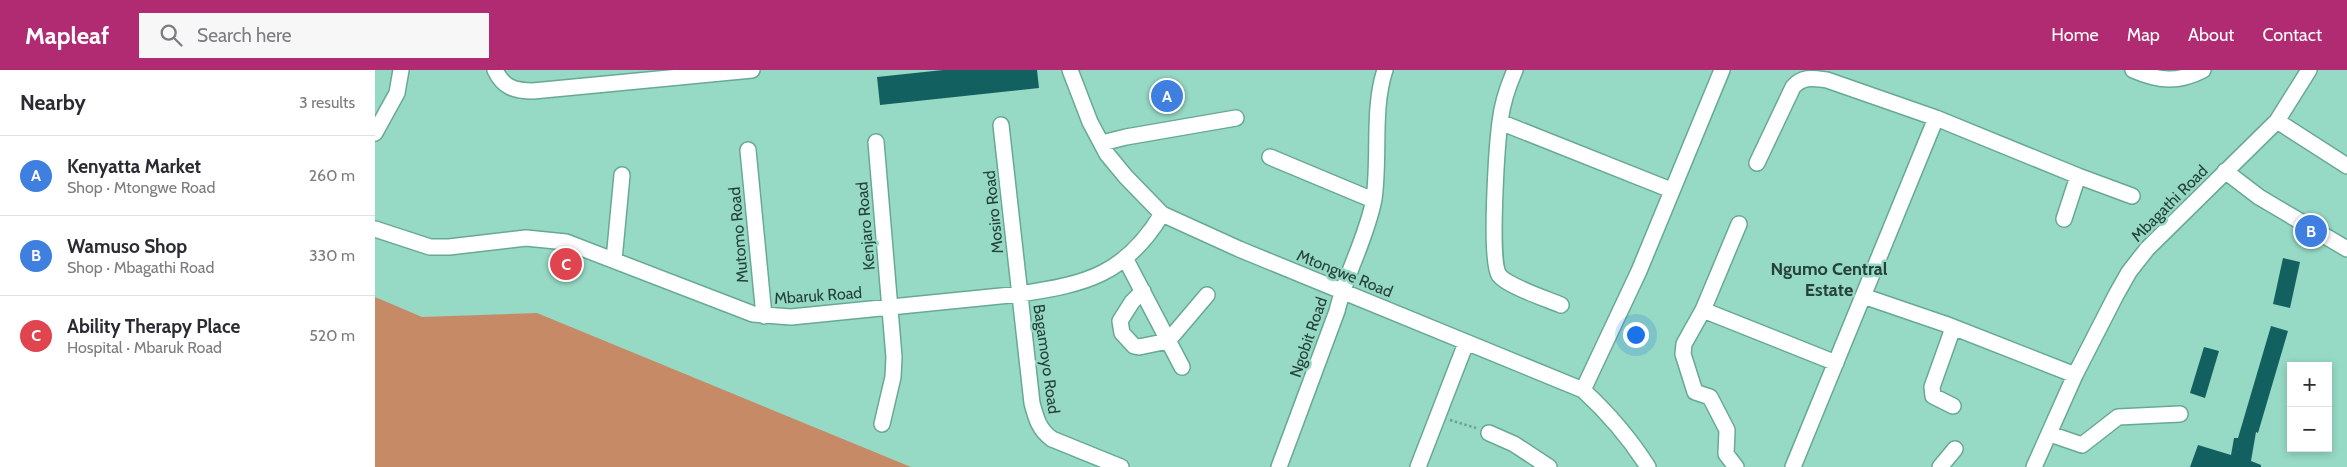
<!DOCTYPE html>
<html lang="en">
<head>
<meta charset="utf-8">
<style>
  :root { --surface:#fff; --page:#f7f7f7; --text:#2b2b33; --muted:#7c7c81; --line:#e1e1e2; --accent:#b02b71 }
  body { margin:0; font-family:Cabin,sans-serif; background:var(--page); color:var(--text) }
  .controls { position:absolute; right:15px; bottom:15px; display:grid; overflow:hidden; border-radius:0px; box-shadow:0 2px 8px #0003 }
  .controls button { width:45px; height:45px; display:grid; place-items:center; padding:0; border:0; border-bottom:1px solid var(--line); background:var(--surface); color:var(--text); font:25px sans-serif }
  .you { position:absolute; left:1260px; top:264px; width:18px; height:18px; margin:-12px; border:4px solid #fff; border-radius:50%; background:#1a73e8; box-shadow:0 0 0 8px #1a73e833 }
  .badge { display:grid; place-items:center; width:32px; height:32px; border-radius:50%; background:var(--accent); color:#fff; font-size:16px; font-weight:700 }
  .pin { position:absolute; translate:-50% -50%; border:2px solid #fff; box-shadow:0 1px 5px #0006 }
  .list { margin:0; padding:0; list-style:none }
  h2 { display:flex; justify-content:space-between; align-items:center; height:65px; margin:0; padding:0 20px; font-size:21px }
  h2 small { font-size:16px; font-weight:400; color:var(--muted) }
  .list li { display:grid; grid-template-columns:32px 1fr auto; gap:15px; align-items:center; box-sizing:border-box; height:80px; padding:0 20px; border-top:1px solid var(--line) }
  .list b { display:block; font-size:19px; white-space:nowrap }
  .list p { margin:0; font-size:16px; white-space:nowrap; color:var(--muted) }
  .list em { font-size:16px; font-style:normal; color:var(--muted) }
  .icon { flex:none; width:28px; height:28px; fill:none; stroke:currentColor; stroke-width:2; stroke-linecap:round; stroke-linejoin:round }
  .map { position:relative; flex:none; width:1972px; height:397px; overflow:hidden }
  header { display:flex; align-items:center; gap:30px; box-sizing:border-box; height:70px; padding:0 25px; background:var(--accent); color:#fff }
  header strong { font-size:24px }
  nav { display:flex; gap:28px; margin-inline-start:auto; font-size:18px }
  .search { width:350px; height:45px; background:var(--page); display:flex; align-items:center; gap:12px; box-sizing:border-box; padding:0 18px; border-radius:0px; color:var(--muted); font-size:19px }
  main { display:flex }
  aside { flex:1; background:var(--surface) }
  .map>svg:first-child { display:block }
  .green { fill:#c68b66 }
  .building { fill:#126160 }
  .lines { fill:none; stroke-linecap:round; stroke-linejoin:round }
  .minor-casing { stroke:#68a996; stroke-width:18 }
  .path { stroke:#6da191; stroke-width:2.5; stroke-dasharray:2.5 2.5; stroke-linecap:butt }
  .minor { stroke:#fff; stroke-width:15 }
  .labels { text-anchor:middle; stroke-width:5; stroke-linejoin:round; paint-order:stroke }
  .street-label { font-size:16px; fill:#264139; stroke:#96d9c4 }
  .neighbourhood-label { font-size:18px; font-weight:bold; fill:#264139; stroke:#96d9c4 }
</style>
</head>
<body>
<header>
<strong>Mapleaf</strong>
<div class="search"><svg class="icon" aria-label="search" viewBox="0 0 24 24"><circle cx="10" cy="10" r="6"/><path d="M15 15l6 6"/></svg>Search here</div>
<nav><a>Home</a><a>Map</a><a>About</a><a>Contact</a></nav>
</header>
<main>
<aside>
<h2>Nearby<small>3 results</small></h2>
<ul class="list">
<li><span class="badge" style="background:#3f7fe0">A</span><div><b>Kenyatta Market</b><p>Shop · Mtongwe Road</p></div><em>260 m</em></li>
<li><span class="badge" style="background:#3f7fe0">B</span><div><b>Wamuso Shop</b><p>Shop · Mbagathi Road</p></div><em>330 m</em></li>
<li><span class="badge" style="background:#e0444e">C</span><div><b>Ability Therapy Place</b><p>Hospital · Mbaruk Road</p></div><em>520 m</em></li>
</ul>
</aside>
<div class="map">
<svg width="1972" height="397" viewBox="0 0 1972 397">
  <rect width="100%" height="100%" fill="#96d9c4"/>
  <!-- green -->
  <path class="green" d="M0,227L47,247L162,243L536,397H0Z"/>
  <!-- building -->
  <path class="building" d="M568,0H662L664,18L505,35L502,7Z
    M1908,188L1925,192L1915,238L1898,234Z
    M1896,256L1913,261L1883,363L1881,362L1876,391L1886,395V397H1815L1823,375L1856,385L1859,368H1863Z
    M1829,277L1844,281L1830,328L1815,323Z"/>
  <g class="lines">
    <defs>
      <path id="minor" d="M120,0C128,17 139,21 158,21L377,0
        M695,0L715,52L732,84L751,107L787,144L864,179L1208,320C1234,344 1254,367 1273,397
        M1140,0C1133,16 1127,34 1125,52C1122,75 1114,190 1124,205C1132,216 1172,229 1186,235
        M1758,0C1783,11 1803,13 1828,0
        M1902,51L1972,96
        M1125,52L1296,120
        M626,55L657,333C661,348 664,360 677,369L746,397
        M0,63L22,23L26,0
        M501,72L519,287L518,307L507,354
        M727,73L751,67L861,48
        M373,80L389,246
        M895,87L998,130
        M1382,93L1418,17C1428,6 1437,8 1452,10L1561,48L1703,106L1757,126
        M1850,101L1884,127L1972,179
        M1689,149L1703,106
        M0,159L55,177H74L151,168L191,172L378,244L416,247L645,224C711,214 750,205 787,144
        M750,188L807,297
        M239,190L247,105
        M768,221L757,232L745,251L747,263L759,276L764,277L793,271L832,225
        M1488,226L1570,254L1700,305
        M1328,240L1461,293
        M1208,320L1264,201L1347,0
        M1578,336L1558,326L1557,317L1578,258
        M1114,363L1139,374L1174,397
        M1675,364L1707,375L1743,347L1805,344
        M904,397L962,241C971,203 992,167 999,129C1005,87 997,39 1010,0
        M1043,397L1091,273
        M1361,397L1351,384L1352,360L1335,327L1320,322L1308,284L1309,274L1328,240L1364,154
        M1418,397L1561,48
        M1565,397L1580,379
        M1659,397L1700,305L1741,225L1754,202L1772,179L1902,51L1934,0"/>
    </defs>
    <!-- minor casing -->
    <use href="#minor" class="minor-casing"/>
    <!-- path -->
    <path class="path" d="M1075,350L1101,358"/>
    <!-- minor -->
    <use href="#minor" class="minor"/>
  </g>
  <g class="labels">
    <!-- street labels -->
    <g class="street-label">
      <text transform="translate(1794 133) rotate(-45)" y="6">Mbagathi Road</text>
      <text transform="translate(618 142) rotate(-96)" y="6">Mosiro Road</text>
      <text transform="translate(490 156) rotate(-95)" y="6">Kenjaro Road</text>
      <text transform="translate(363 165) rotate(-95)" y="6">Mutomo Road</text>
      <text transform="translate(970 203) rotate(22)" y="6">Mtongwe Road</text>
      <text transform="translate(443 225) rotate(-4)" y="6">Mbaruk Road</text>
      <text transform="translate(933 267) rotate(-71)" y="6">Ngobit Road</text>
      <text transform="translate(672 289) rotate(82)" y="6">Bagamoyo Road</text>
    </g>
    <!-- neighbourhood labels -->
    <g class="neighbourhood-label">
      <text x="1454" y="205">Ngumo Central<tspan x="1454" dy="21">Estate</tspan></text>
    </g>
  </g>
</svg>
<div class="controls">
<button>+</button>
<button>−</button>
</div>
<div class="you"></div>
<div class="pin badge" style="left:792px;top:26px;background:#3f7fe0">A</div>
<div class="pin badge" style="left:1936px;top:161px;background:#3f7fe0">B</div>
<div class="pin badge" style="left:191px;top:194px;background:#e0444e">C</div>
</div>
</main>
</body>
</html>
